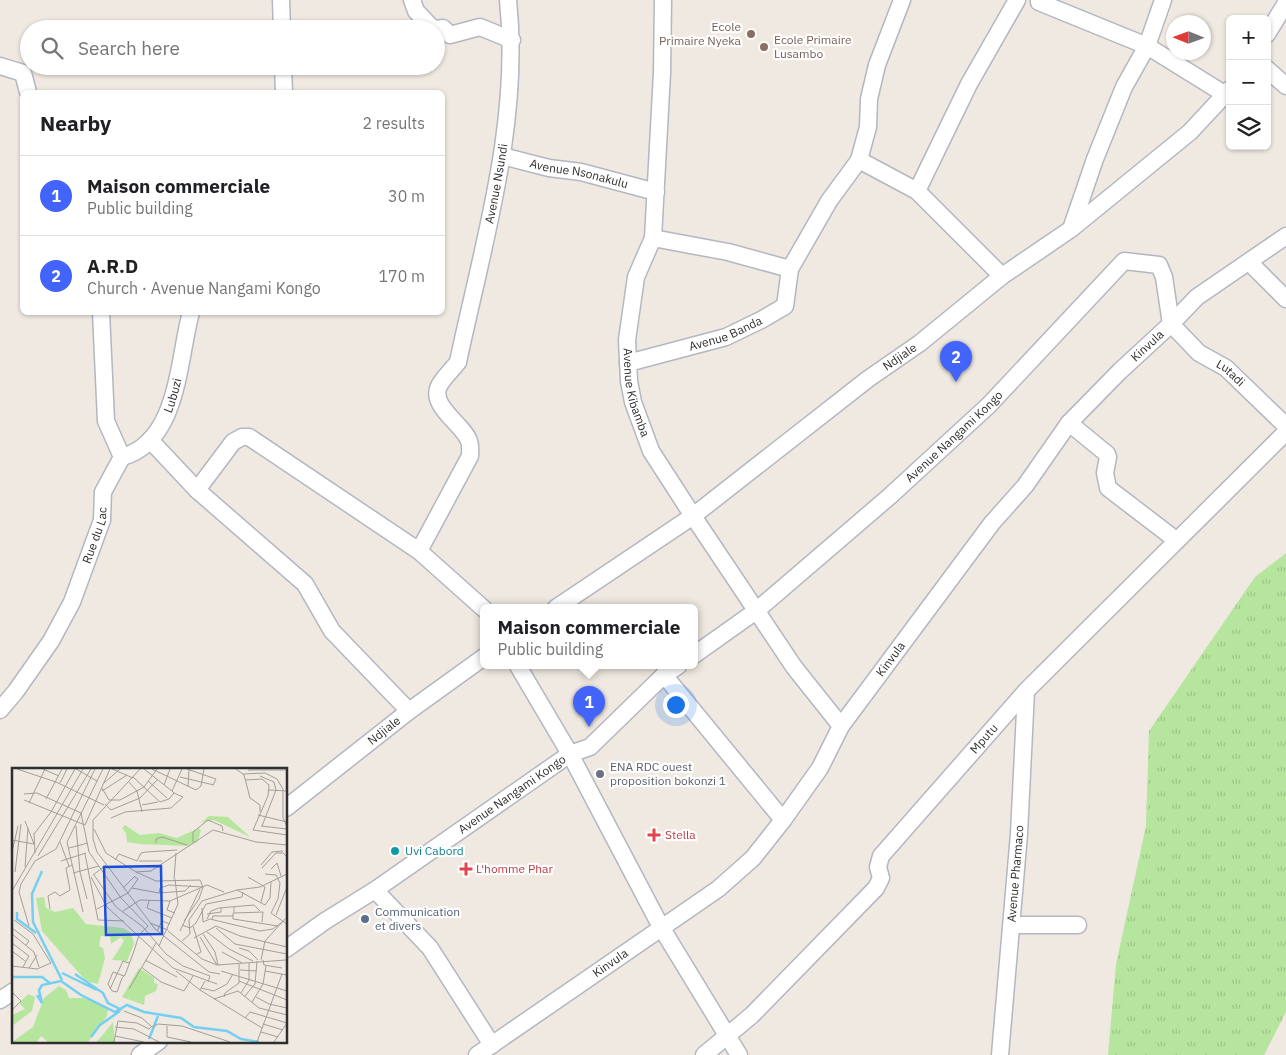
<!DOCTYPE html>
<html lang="en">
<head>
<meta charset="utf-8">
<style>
  :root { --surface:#fff; --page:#f2f2f2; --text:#202124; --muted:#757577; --line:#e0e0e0; --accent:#4264fb }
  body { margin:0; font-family:"IBM Plex Sans",sans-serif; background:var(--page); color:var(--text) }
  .controls { position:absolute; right:15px; top:15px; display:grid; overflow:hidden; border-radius:8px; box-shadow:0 1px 4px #0004 }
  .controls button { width:45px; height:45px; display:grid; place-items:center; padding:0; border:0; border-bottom:1px solid var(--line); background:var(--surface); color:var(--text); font:25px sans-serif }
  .compass { position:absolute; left:1166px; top:15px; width:45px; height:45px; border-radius:50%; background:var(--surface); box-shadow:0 1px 4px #0004; rotate:271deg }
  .you { position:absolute; left:675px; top:704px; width:18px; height:18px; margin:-12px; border:4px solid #fff; border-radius:50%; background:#1a73e8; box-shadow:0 0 0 8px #1a73e833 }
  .badge { display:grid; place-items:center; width:32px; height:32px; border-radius:50%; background:var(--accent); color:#fff; font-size:16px; font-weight:700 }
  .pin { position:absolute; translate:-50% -41px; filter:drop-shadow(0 1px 2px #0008) }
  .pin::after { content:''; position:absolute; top:26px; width:18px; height:15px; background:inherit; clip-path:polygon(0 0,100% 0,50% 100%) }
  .popup { position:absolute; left:480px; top:604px; width:218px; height:65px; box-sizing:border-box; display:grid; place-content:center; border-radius:8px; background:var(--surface); filter:drop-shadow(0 1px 4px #0005); font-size:16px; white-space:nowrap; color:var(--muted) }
  .popup b { font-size:19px; color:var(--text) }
  .popup::after { content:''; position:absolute; left:50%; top:100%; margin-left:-10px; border:10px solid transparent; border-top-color:var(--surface) }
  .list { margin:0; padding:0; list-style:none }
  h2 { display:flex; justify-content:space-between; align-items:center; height:65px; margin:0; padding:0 20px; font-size:21px }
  h2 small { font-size:16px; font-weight:400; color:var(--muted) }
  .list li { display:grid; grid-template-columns:32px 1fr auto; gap:15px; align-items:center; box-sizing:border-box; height:80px; padding:0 20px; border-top:1px solid var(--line) }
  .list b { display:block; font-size:19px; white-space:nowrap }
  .list p { margin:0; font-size:16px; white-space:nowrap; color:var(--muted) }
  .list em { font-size:16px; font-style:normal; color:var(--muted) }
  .icon { flex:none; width:28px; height:28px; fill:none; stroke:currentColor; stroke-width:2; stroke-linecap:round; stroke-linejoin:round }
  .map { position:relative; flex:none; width:1286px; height:1055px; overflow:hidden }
  .search { position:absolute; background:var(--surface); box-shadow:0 1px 4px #0004; left:20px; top:20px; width:425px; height:55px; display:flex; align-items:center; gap:12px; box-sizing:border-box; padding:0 18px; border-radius:28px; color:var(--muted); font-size:19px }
  .panel { position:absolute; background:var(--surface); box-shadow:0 1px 4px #0004; left:20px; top:90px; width:425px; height:225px; border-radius:8px }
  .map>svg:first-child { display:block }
  .grass { fill:url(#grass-tufts) }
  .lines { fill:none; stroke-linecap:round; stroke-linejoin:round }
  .street-casing { stroke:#b4b7c1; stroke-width:19 }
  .street { stroke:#fff; stroke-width:16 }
  .education-dot { fill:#8d6e63; stroke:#fff; stroke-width:2 }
  .worship-dot { fill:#6b7280; stroke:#fff; stroke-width:2 }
  .health-dot { fill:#e0444e; stroke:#fff; stroke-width:2 }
  .culture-dot { fill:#0f9aa8; stroke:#fff; stroke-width:2 }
  .service-dot { fill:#5c6f8a; stroke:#fff; stroke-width:2 }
  .labels { text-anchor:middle; stroke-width:4.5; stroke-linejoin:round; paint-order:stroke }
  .education-label { font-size:12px; fill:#785e54; stroke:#fff; text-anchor:end }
  .street-label { font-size:12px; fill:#2e2e2e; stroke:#fff }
  .worship-label { font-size:12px; fill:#5b616d; stroke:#fff; text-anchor:start }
  .health-label { font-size:12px; fill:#be3a42; stroke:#fff; text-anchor:start }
  .culture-label { font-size:12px; fill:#0d838f; stroke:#fff; text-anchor:start }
  .service-label { font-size:12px; fill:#4e5e75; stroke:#fff; text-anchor:start }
  .inset-river { fill:none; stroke:#75cff0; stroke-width:2.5 }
  .inset-road { fill:none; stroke:#a29e99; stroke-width:1 }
  .view { fill:#1d4ed8; fill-opacity:0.15; stroke:#1d4ed8; stroke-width:2.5 }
  .inset-edge { fill:none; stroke:#2e2e2e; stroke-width:2.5 }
</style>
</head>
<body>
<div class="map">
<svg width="1286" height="1055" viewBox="0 0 1286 1055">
  <defs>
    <pattern id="grass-tufts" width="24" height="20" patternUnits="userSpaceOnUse" patternTransform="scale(1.25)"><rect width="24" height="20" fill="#b6e59e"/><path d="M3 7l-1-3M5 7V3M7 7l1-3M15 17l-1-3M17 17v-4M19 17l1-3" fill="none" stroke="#9dc588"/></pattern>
  </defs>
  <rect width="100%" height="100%" fill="#efe9e1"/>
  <!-- grass -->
  <path class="grass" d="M1286,553V1012L1264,1055H1108L1116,964L1146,826L1149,731L1255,577Z"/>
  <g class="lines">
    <defs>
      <g id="street">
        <path d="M281,0L282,29"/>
        <path d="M412,0L416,11L433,29"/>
        <path id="s1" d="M663,0L662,73L653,238L636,277L627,340L629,381L633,402L651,451L693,516L794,667L841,726"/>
        <path d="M1039,0V2L1147,46L1226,95"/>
        <path d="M436,29L443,28L450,35L480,27L512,40"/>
        <path d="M1267,34L1286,3"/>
        <path d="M0,66L23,73L28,92"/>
        <path d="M283,66L284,92"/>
        <path d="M1267,69L1286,86"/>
        <path id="s2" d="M502,156L549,168L581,172L656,192"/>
        <path d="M859,160L917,191L1002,276"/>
        <path d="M917,191L969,84L1017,0"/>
        <path d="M1071,229L1095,159L1124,87L1147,46L1163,0"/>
        <path d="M653,238L728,252L790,269L829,201L859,160L868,127L869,99L877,65L902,0"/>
        <path d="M1249,262L1286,299"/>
        <path id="s3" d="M628,363L726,337L761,320L785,306L790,269"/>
        <path d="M1069,423L1107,454L1108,457L1105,473L1108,488L1176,540"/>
        <path d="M150,440L197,490L305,584L332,631L409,711"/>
        <path id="s4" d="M122,457C179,442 178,359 191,312"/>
        <path d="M197,490L233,442L242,437H249L419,551L484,609"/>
        <path id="s5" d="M419,551L470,456C470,451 471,446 469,441C464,425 429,406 439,386C443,378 452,370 458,362C483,244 521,121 508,0"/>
        <path id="s6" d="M556,608L693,516L868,379L920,343L1002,276L1071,229L1190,132L1230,89"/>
        <path id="s7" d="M694,655L756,611L890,496L989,405L1124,261L1159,265L1164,277L1171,324L1199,353L1226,368L1286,426"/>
        <path d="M518,666L570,754L661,927L739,1055"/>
        <path d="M664,675L783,820"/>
        <path id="s8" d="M0,710L16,691L51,641L72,602L102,520L103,492L122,457L106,421L101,312"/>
        <path id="s9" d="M286,808L409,711L484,657"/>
        <path d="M375,890L430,948L492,1045"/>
        <path d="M1012,925H1078"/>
        <path id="s10" d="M286,949L325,921L375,890L570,754L590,747L664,675L678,666"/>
        <path d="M0,1000L14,991"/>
        <path d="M140,1055L159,1041"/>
        <path id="s11" d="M477,1055L718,889L753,858L783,820L820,768L841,726L992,523L1025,486L1069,423L1120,371L1171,324L1197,297L1286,236"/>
        <path id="s12" d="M704,1055L752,1015L876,888L881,878L878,867L881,856L1026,691L1286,432"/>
        <path id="s13" d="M1000,1055L1019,834L1026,691"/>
      </g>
    </defs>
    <!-- street casing -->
    <use href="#street" class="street-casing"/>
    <!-- street -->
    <use href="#street" class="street"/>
  </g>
  <!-- markers -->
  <g class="education-dot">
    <circle cx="751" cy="34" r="5"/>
    <circle cx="764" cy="47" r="5"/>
  </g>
  <circle class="worship-dot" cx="600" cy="774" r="5"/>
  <g class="health-dot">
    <path d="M651.5 827.5h5v5h5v5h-5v5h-5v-5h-5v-5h5z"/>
    <path d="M463.5 861.5h5v5h5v5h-5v5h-5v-5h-5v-5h5z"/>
  </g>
  <circle class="culture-dot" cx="395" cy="851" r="5"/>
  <circle class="service-dot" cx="365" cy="919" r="5"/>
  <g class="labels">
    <!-- education labels -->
    <g class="education-label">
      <text x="741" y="31">Ecole<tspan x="741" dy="14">Primaire Nyeka</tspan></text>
      <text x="774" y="44" text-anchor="start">Ecole Primaire<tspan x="774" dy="14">Lusambo</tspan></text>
    </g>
    <!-- street labels -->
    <g class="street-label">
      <text dy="4" stroke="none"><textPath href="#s2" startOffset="79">Avenue Nsonakulu</textPath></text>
      <text dy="4" stroke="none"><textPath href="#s5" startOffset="402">Avenue Nsundi</textPath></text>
      <text dy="4" stroke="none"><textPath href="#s3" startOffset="102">Avenue Banda</textPath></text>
      <text dy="4" stroke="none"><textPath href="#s11" startOffset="988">Kinvula</textPath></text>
      <text dy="4" stroke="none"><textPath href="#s6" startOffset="426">Ndjiale</textPath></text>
      <text dy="4" stroke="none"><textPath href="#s7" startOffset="758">Lutadi</textPath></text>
      <text dy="4" stroke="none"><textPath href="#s1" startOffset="398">Avenue Kibamba</textPath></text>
      <text dy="4" stroke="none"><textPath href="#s4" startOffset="84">Lubuzi</textPath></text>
      <text dy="4" stroke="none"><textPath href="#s7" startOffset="340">Avenue Nangami Kongo</textPath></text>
      <text dy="4" stroke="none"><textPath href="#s8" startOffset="201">Rue du Lac</textPath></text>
      <text dy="4" stroke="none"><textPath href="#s11" startOffset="582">Kinvula</textPath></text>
      <text dy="4" stroke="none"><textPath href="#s9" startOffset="125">Ndjiale</textPath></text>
      <text dy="4" stroke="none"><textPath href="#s12" startOffset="430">Mputu</textPath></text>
      <text dy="4" stroke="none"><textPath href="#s10" startOffset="274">Avenue Nangami Kongo</textPath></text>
      <text dy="4" stroke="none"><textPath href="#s13" startOffset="182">Avenue Pharmaco</textPath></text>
      <text dy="4" stroke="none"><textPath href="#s11" startOffset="162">Kinvula</textPath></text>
    </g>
    <!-- worship labels -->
    <g class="worship-label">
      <text x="610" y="771">ENA RDC ouest<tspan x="610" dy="14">proposition bokonzi 1</tspan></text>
    </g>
    <!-- health labels -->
    <g class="health-label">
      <text x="665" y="839">Stella</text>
      <text x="476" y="873">L'homme Phar</text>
    </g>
    <!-- culture labels -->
    <g class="culture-label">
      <text x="405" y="855">Uvi Cabord</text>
    </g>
    <!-- service labels -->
    <g class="service-label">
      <text x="375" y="916">Communication<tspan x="375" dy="14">et divers</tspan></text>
    </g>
  </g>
  <!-- overview -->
  <g transform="translate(12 768)">
    <rect width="275" height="275" fill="#efe9e1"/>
    <path d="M197,48L216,49L238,69L202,52L189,55ZM113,57L128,67L147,65L165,70L187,60L189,63L185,74L176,78L128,76L115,74L114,65L110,60ZM32,129L34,140L43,144L61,140L74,156L111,160L119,165L122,176L115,193L100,192L112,173L109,169L99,176L98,168H89L87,178L91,180L93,190L86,216L74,213L30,163L24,130ZM127,200L142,210V215L146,216L144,223L133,228L132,237L110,229ZM47,218L54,222L57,230H72L96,240L95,248L76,274H36L29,268L25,274H0L21,259L32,230ZM16,226L23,229L20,243L0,258V247L13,241L7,235ZM101,254L103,274H84L90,268Z" fill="#b6e59e"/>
    <path class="inset-river" d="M30,103L20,126L21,154L50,212M5,144V151L24,165M50,205L85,222M63,206L91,225L96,235L110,242M0,209H30L39,216M25,227L30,235L27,222L30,217L49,213L69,227L103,244L115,237L132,244L169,250L182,259L215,263L229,271L247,274M79,269L88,257L108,243M137,271L146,248"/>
    <path class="inset-road" d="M5,1L44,14L92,37M31,1L47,8M64,1L85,13M100,1L121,10M128,1L81,52V71L85,84L143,161L197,204L208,206M132,1L160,23M140,1L184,22L189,18L192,1M175,1L204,11L201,17M224,1L232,7L238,30L248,37V44M236,2H275M231,6L253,5L265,11L271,21V50L275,59M248,8L262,14L264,22L250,58M121,9L148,34L157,31L162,25L160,23L170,1M168,9L202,17M233,12L250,11L257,17L256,28L241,62L275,67M136,13L155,30M117,14L125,23L130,44M48,15L55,1M92,15L108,1M152,17L158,1M176,19L177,1M90,20L97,32H108L132,19L145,1M257,22L275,23M90,23L115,7M12,26L25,25L69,45L77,84L109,130L136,158L127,167L122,183L113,207L110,210L105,224L100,223L96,216L101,204L112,208M34,31L50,1M12,32L73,57M17,35L33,1M93,36L99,42L128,30L145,12M130,37L146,34M246,47L275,54M99,50L113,44L159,40L171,29L162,25M13,53L22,76M73,57L98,1M64,58L68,104L75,131M249,58L275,61M82,61L94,85L124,104L139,103L201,62L244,74L275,77M22,65L23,85M22,66L39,44L63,1M0,72L22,76M48,74L57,98M181,74V64L196,52L210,58L211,63M144,75V71L150,69L175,77M57,80L76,75M0,84L6,58M73,86L86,152L112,153M26,88L79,1M103,92L107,86L125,93L129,85L134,84L165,82M49,93L74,85M127,93H150M249,97L260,84L271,83M13,99L16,60M250,100L264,85H271L275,89M259,101L265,95L269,108M3,104L9,56M124,104L144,113L188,112L191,119M61,105L87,98M253,106L264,107L268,115L266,131L259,145L275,156M81,107L94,97M82,107L104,139L130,158L154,186L171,198L198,208L196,214M79,109L95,139L161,200L205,216M236,109L253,119L249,134M162,111L164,85M111,120L123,108M120,120L147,125L173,123L179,117M225,122L248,119L275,106M0,123L71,1M147,125L148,120L157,117L191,119L187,131L172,153M137,133L135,140L160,150M158,133L155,142L163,145M222,139V145L251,144L250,154M190,140L191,154L198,151L248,163L261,161L270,154M38,141L36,128L43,124L48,128L58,122L54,100L60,97M85,141L116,125L126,111L123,109M111,143L128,132L158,133L195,117L212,124M71,144L55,74L91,1M221,145V151L266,158M195,146L209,144V140M264,147L275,119M195,151L199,143L207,140L242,137L248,143M200,151L201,148H221M138,155L156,162M184,155L194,136L230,129L231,124M170,157L178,160L184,155M17,158L7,124L9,116L23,93L44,81L83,1M181,158L189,184L185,186M0,160L17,173L14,177M204,160L223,176L275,186M145,163L150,153L158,156M156,163L190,191L205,197L274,192M168,163L188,121M195,164L217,181L241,193M0,166L22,184L27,199M191,166L203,184L206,197M188,169L205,197M182,170L204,158L228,168L275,179M170,173L178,166L177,152L190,133L225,122L253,137L258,130L259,114M0,175L17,188L11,199M147,178L166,136L163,111M227,180L237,183L246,192M0,183L13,193M210,184L230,195M133,192L165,209M249,192L253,173L275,149M251,192L252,197L270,200M0,198L25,201L39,195L21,166L2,152M129,199L149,214L172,223L181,208M17,200L25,187M228,202L245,203M164,203L188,222L193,213M209,203L275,223M253,203L275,207M227,213L275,232M189,220L202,223L215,216L221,206M98,221L111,193L117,195M117,221L144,175M188,222L250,260M0,224L9,233L0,242M229,225L237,212V195M233,228L243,216L245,193M212,229L213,225L227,215V196M244,229L257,236L275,240M202,231L226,223L247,240L275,247M240,234L251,216L254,198M112,243L130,250L140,259L146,256L170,258L218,274M233,250L238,244L275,255M251,256L271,262M155,258V269L179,274M103,259L122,261L147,274M249,264L266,269M103,268L132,274M102,274L106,253L125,255L137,261L139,259M245,274L270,206M262,274L275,255"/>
    <path class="view" d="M149,98L150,166L94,167L92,99Z"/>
    <rect width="275" height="275" class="inset-edge"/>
  </g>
</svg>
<div class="controls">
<button>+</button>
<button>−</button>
<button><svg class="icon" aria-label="layers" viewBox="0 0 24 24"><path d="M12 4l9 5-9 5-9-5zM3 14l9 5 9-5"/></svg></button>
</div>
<svg class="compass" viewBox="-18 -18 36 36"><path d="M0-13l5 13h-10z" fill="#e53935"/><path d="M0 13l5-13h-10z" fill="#757577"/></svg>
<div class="you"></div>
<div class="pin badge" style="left:589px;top:727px">1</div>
<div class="popup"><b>Maison commerciale</b>Public building</div>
<div class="pin badge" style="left:956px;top:382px">2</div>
<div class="search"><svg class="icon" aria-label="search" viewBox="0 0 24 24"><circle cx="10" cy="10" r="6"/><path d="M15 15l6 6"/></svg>Search here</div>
<section class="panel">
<h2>Nearby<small>2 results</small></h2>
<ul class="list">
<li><span class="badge">1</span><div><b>Maison commerciale</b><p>Public building</p></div><em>30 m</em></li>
<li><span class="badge">2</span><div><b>A.R.D</b><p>Church · Avenue Nangami Kongo</p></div><em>170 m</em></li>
</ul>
</section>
</div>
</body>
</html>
